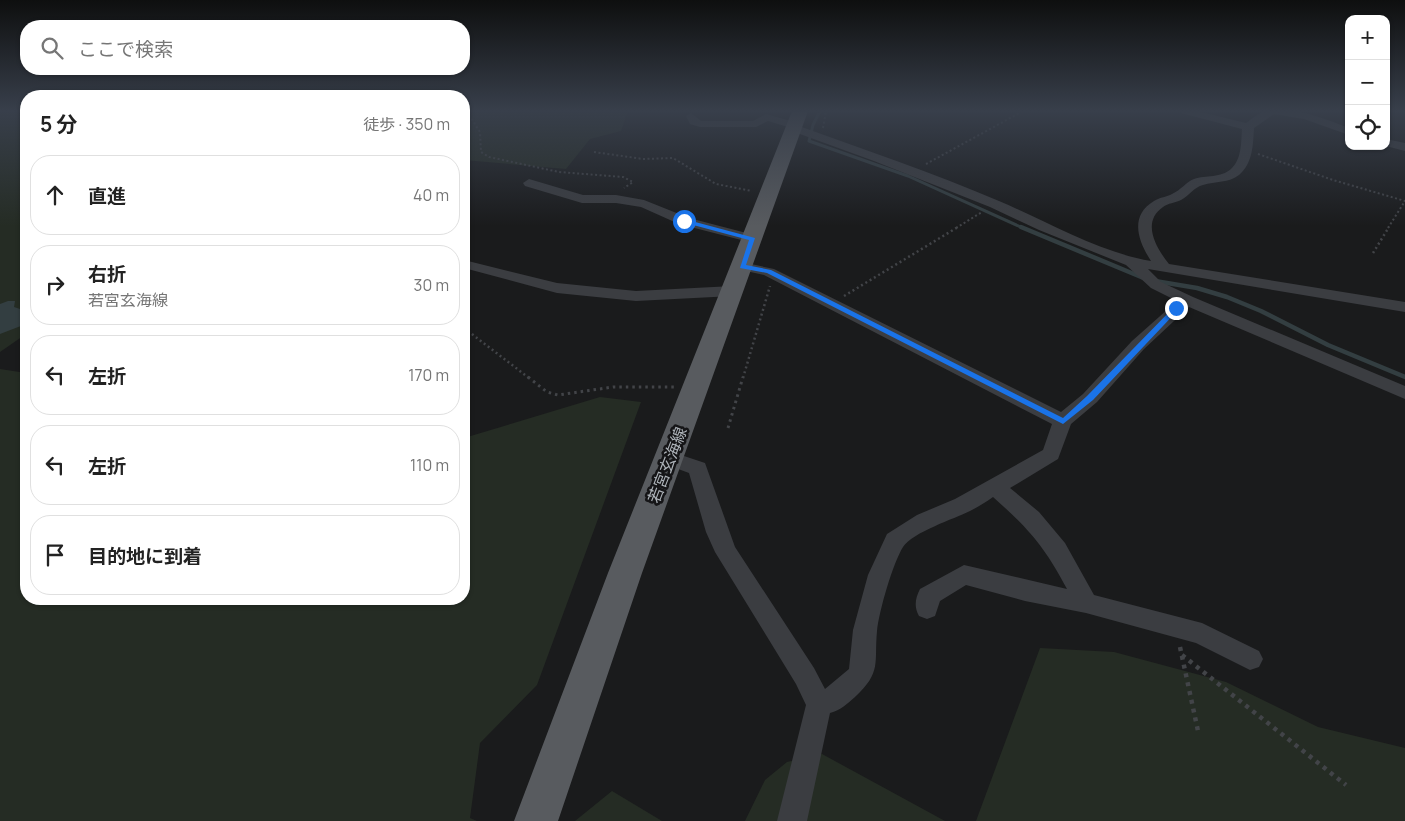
<!DOCTYPE html>
<html lang="ja">
<head>
<meta charset="utf-8">
<style>
  :root { --surface:#fff; --page:#f6f6f6; --text:#222; --muted:#767676; --line:#e0e0e0 }
  body { margin:0; font-family:Manrope,"Noto Sans JP",sans-serif; background:var(--page); color:var(--text) }
  .controls { position:absolute; right:15px; top:15px; display:grid; overflow:hidden; border-radius:10px; box-shadow:0 1px 4px #0004 }
  .controls button { width:45px; height:45px; display:grid; place-items:center; padding:0; border:0; border-bottom:1px solid var(--line); background:var(--surface); color:var(--text); font:25px sans-serif }
  .stop { position:absolute; width:15px; height:15px; margin:-11px; border:4px solid #1a73e8; border-radius:50%; background:#fff }
  .stop.end { background:#1a73e8; border-color:#fff; box-shadow:0 1px 5px #0008 }
  .list { margin:0; padding:0; list-style:none }
  h2 { display:flex; justify-content:space-between; align-items:center; height:65px; margin:0; padding:0 20px; font-size:21px }
  h2 small { font-size:16px; font-weight:400; color:var(--muted) }
  .list li { display:grid; grid-template-columns:32px 1fr auto; gap:15px; align-items:center; box-sizing:border-box; height:80px; margin:0 10px 10px; padding:0 10px; border:1px solid var(--line); border-radius:20px }
  .list b { display:block; font-size:19px; white-space:nowrap }
  .list p { margin:0; font-size:16px; white-space:nowrap; color:var(--muted) }
  .list em { font-size:16px; font-style:normal; color:var(--muted) }
  .icon { flex:none; width:28px; height:28px; fill:none; stroke:currentColor; stroke-width:2; stroke-linecap:round; stroke-linejoin:round }
  .map { position:relative; flex:none; width:1405px; height:821px; overflow:hidden }
  .search { position:absolute; background:var(--surface); box-shadow:0 1px 4px #0004; left:20px; top:20px; width:450px; height:55px; display:flex; align-items:center; gap:12px; box-sizing:border-box; padding:0 18px; border-radius:20px; color:var(--muted); font-size:19px }
  .panel { position:absolute; background:var(--surface); box-shadow:0 1px 4px #0004; left:20px; top:90px; width:450px; height:515px; border-radius:20px }
  .map>svg:first-child { display:block }
  .green { fill:#252c24 }
  .water { fill:#333e41 }
  .lines { fill:none; stroke-linecap:round; stroke-linejoin:round }
  .stream-far1 { stroke:#333e41; stroke-width:3 }
  .stream { stroke:#333e41; stroke-width:4.5 }
  .path-far3 { stroke:#424448; stroke-width:2; stroke-dasharray:2 2.5; stroke-linecap:butt }
  .path-far2 { stroke:#424448; stroke-width:2.5; stroke-dasharray:2 3; stroke-linecap:butt }
  .path-far1 { stroke:#424448; stroke-width:3; stroke-dasharray:2.5 4; stroke-linecap:butt }
  .path { stroke:#424448; stroke-width:4.5; stroke-dasharray:4 5; stroke-linecap:butt }
  .street { fill:#3b3d41; fill-rule:evenodd }
  .primary { fill:#585b5f; fill-rule:evenodd }
  .route { fill:#1a73e8 }
  .labels { text-anchor:middle; stroke-width:5; stroke-linejoin:round; paint-order:stroke }
  .street-label { font-size:16px; fill:#aeb4ba; stroke:#151517 }
</style>
</head>
<body>
<div class="map">
<svg width="1405" height="821" viewBox="0 0 1405 821">
  <rect width="100%" height="100%" fill="#1a1b1c"/>
  <!-- green -->
  <path class="green" d="M0,111H26V334L0,352Z
    M464,111H628L621,131L590,139L566,169L464,160Z
    M0,369L26,373V599H464V438L600,397L641,402L537,685L480,743L470,818L477,821H0Z
    M1040,648L1114,652L1226,682L1318,727L1405,748V821H976Z
    M822,754L945,821H745L765,780L787,762Z
    M612,791L662,821H575Z"/>
  <!-- water -->
  <path class="water" d="M8,301H15L14,307L26,311V324L0,334V304Z"/>
  <g class="lines">
    <!-- stream-far1 -->
    <path class="stream-far1" d="M820,111L813,125L809,141L908,176L1023,228"/>
    <!-- stream -->
    <path class="stream" d="M1021,227L1146,279
      M1155,281L1197,288L1227,297L1261,311L1328,345L1405,377"/>
    <!-- path-far3 -->
    <path class="path-far3" d="M469,115L480,132L481,152L489,157L559,172L623,177L633,182L624,188
      M823,128L826,111
      M594,152L643,159L673,158L716,184L752,191
      M1258,154L1333,180L1405,201
      M926,164L1023,111
      M956,228L982,212
      M1388,228L1405,201"/>
    <!-- path-far2 -->
    <path class="path-far2" d="M1373,253L1389,227
      M844,296L958,227
      M464,328L529,378
      M743,378L770,286"/>
    <!-- path-far1 -->
    <path class="path-far1" d="M528,377L547,392L558,395L613,387H676
      M728,428L743,377"/>
    <!-- path -->
    <path class="path" d="M1180,647L1198,731
      M1182,655L1346,785"/>
    <!-- street -->
    <path class="street" d="M1180,111H1197L1246,123C1252,119 1259,112 1266,111C1295,106 1322,118 1349,128V135L1304,119L1274,114L1254,128C1253,145 1253,163 1239,175C1229,183 1215,181 1203,185C1194,187 1189,196 1181,200C1175,203 1168,203 1163,207C1141,222 1156,248 1169,264L1405,302V312L1148,269L1161,282L1193,297L1405,386V399L1189,307L1144,349L1097,402L1071,424L1058,459L1010,488L1039,512L1065,543L1094,595L1202,623L1259,651L1263,659L1259,667L1250,670L1196,643L1086,613L1025,601L966,585L940,601L935,616L927,619L919,616C914,607 915,599 920,589L964,565L1067,589C1045,547 1028,528 993,497C986,502 978,507 970,511C954,519 913,532 903,547C893,563 879,611 877,631C874,663 882,672 855,697C847,704 841,710 830,713L807,821H777L806,705L796,684L715,552L706,532L689,473L662,463L659,458L662,453L669,451L705,463L735,547L814,668L825,689L849,669L853,630L868,575L887,534L917,515L955,499L1043,450L1052,424L764,275L737,269L735,266L737,263L742,262L774,269L1061,412L1083,394L1132,341L1177,301L1151,288L1126,265L1039,230L990,207L874,161L789,130L788,127L768,121L756,127H700L690,124L686,116L691,113L701,121H753L766,114L798,123L799,126C866,150 933,173 999,201C1046,221 1101,253 1151,261C1138,241 1129,216 1154,201C1160,197 1167,197 1172,194C1181,190 1186,182 1194,179C1206,175 1221,178 1231,169C1242,159 1241,142 1242,129L1181,113Z
      M1386,139L1405,143V151L1386,146Z
      M529,179L583,195H616L644,200L689,218L758,236L760,239L753,243L679,224L641,207L616,203H582L525,186L523,183Z
      M464,260L557,283L636,291L733,286L741,291L733,296L636,301L557,293L464,268Z"/>
    <!-- primary -->
    <path class="primary" d="M792,111H808L642,573L558,821H514L608,573Z"/>
  </g>
  <!-- sky -->
  <linearGradient id="sky" x2="0" y2="1"><stop stop-color="#0e0f0f"/><stop offset="0.49" stop-color="#383f4b"/><stop offset="1" stop-color="#383f4b" stop-opacity="0"/></linearGradient>
  <rect width="1405" height="226" fill="url(#sky)"/>
  <!-- route -->
  <path class="route" d="M684,219L755,238L746,265L771,270L1063,418L1087,396L1174,307L1180,308L1093,400L1063,424L767,273L740,268L749,240L682,222Z"/>
  <g class="labels">
    <!-- street labels -->
    <g class="street-label">
      <text transform="translate(667 465) rotate(-69)" y="6">若宮玄海線</text>
    </g>
  </g>
</svg>
<div class="controls">
<button>+</button>
<button>−</button>
<button><svg class="icon" aria-label="locate" viewBox="0 0 24 24"><circle cx="12" cy="12" r="6"/><path d="M12 2v4M12 18v4M2 12h4M18 12h4"/></svg></button>
</div>
<div class="stop" style="left:684px;top:221px"></div>
<div class="stop end" style="left:1176px;top:308px"></div>
<div class="search"><svg class="icon" aria-label="search" viewBox="0 0 24 24"><circle cx="10" cy="10" r="6"/><path d="M15 15l6 6"/></svg>ここで検索</div>
<section class="panel">
<h2>5 分<small>徒歩 · 350 m</small></h2>
<ul class="list">
<li><svg class="icon" aria-label="ahead" viewBox="0 0 24 24"><path d="M12 20V5M6 11l6-6 6 6"/></svg><div><b>直進</b></div><em>40 m</em></li>
<li><svg class="icon" aria-label="right" viewBox="0 0 24 24"><path d="M7 20v-9h11M14 6l5 5-5 5"/></svg><div><b>右折</b><p>若宮玄海線</p></div><em>30 m</em></li>
<li><svg class="icon" aria-label="left" viewBox="0 0 24 24"><path d="M17 20v-9H6M10 6l-5 5 5 5"/></svg><div><b>左折</b></div><em>170 m</em></li>
<li><svg class="icon" aria-label="left" viewBox="0 0 24 24"><path d="M17 20v-9H6M10 6l-5 5 5 5"/></svg><div><b>左折</b></div><em>110 m</em></li>
<li><svg class="icon" aria-label="arrive" viewBox="0 0 24 24"><path d="M6 21V4h12l-3 4 3 4H6"/></svg><div><b>目的地に到着</b></div></li>
</ul>
</section>
</div>
</body>
</html>
